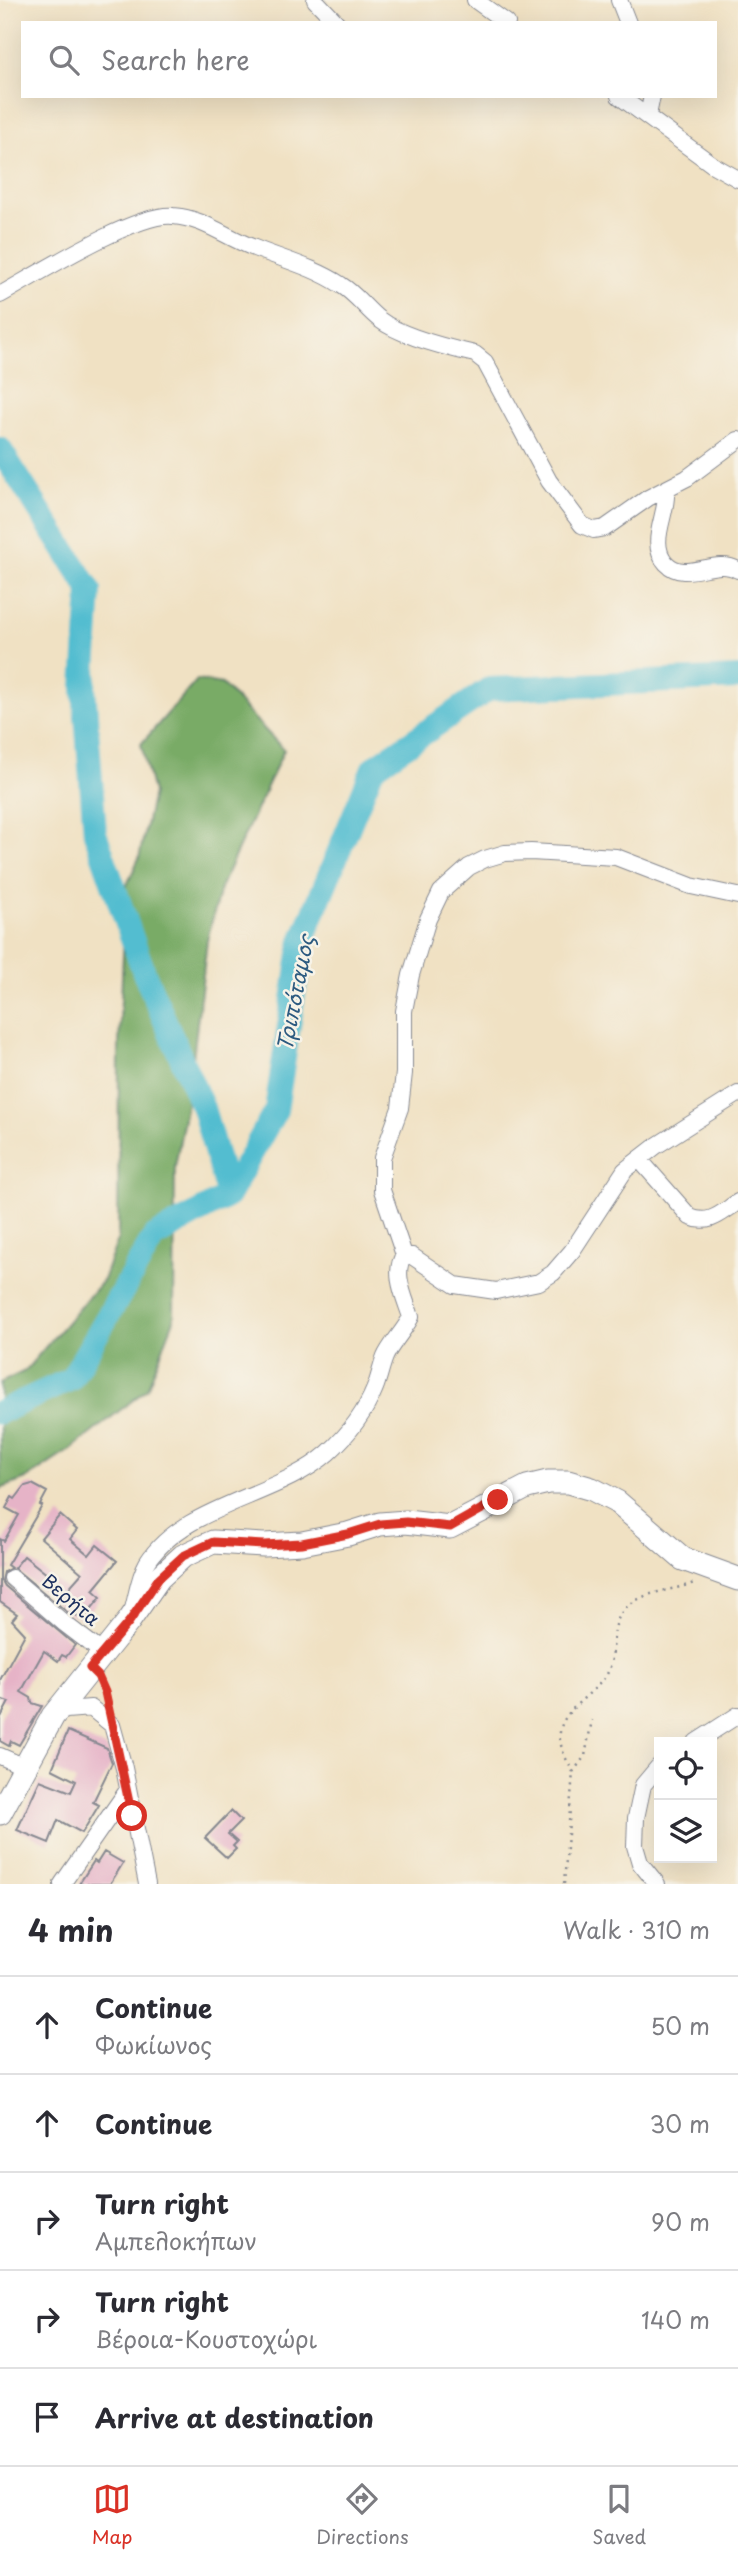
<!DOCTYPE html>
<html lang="en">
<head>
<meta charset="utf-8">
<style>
  :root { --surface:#fff; --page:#f2f2f3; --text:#2b2b33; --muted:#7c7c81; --line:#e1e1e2; --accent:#d93025 }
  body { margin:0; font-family:"Playpen Sans",sans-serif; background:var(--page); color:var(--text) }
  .controls { position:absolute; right:21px; bottom:21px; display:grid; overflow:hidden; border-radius:0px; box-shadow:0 7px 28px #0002 }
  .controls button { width:63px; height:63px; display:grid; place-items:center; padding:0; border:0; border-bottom:2px solid var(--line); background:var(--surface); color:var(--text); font:35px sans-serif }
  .stop { position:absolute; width:21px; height:21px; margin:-16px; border:5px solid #d93025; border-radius:50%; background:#fff }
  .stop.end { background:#d93025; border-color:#fff; box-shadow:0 2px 7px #0008 }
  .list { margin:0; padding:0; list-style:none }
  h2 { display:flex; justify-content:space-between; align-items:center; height:91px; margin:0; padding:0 28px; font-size:30px }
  h2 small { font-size:23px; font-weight:400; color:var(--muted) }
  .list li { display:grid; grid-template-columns:46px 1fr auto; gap:21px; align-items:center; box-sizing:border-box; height:98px; padding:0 28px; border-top:2px solid var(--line) }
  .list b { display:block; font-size:26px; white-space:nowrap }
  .list p { margin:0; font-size:23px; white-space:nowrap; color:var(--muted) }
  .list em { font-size:23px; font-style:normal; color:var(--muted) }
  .icon { flex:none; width:38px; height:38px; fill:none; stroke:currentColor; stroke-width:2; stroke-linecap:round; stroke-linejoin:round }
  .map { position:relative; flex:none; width:738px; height:1884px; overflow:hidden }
  .search { position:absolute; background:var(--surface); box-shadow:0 7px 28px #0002; left:21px; right:21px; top:21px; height:77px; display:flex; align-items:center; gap:18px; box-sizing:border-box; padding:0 24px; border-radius:0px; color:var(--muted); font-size:26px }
  .sheet { height:581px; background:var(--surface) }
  nav { display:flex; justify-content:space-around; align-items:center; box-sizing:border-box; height:98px; border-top:2px solid var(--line); background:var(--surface); font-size:19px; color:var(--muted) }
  nav a { display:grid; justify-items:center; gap:4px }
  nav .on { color:var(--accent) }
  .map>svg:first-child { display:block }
  .forest { fill:#79ab66; stroke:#4a6d62; stroke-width:2 }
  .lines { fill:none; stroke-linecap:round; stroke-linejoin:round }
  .river { stroke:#53bdd0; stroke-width:24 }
  .building { fill:#e6b3c7 }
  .street-casing { stroke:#868890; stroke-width:18 }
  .secondary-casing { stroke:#868890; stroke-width:25 }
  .path { stroke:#868890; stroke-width:2.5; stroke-dasharray:2 5; stroke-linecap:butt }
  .street { stroke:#fff; stroke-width:16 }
  .secondary { stroke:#fff; stroke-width:23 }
  .route { stroke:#d93025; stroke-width:9 }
  .labels { text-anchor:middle; stroke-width:5; stroke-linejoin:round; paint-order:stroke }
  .street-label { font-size:19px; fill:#1b2f5e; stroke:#f7f3e8 }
  .water-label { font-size:21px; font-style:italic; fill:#2c5a80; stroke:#f7f3e8 }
</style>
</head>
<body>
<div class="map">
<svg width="738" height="1884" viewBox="0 0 738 1884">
  <rect width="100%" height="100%" fill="#f7f3e8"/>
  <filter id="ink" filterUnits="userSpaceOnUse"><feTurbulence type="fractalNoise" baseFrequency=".0143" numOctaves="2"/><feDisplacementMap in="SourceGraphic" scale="14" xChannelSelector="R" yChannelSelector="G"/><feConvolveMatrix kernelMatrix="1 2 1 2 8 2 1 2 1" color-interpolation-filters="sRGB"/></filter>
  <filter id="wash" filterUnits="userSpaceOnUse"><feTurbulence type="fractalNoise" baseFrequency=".00686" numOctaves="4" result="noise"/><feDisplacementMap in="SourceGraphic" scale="28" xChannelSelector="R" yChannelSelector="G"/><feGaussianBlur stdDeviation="1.57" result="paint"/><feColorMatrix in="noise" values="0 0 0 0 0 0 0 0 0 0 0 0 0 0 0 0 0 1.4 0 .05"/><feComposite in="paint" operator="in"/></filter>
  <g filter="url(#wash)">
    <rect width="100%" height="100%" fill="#f0e1c3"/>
    <!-- forest -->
    <path class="forest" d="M197,680L222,684L284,750L220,888L207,941L189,1091L175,1167L174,1320L147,1389L70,1450L26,1479L0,1489V1383L25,1371L103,1280L118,1239L119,1044L126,887L139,858L153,793L141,744Z"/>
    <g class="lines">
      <!-- river -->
      <path class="river" d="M0,449L90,590L84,688L95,833L145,975L203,1108L228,1196
        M0,1412L71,1379L154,1237L228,1196L276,1110L302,941L373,768L489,689L738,678"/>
    </g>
    <g id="blocks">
      <!-- building -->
      <path class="building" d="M32,1484L47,1492L40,1505L42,1506L7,1565L11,1568L4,1572L2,1581L5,1586L75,1645L66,1657L62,1655L58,1661L44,1651L21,1692L31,1698L32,1703L42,1706L19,1745L11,1741L9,1746L0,1741V1719L9,1702L0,1699V1680L25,1634L12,1620L17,1614L0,1602V1539L4,1541L19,1515L6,1508L12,1497L15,1499L25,1486Z
        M60,1515L77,1530L70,1539L89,1555L97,1545L117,1561L93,1590L101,1597L82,1620L75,1614L72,1616L14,1568L24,1556L67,1590L82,1573L41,1538Z
        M68,1731L107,1748L112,1763L93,1802L99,1805L82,1833L58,1820L49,1843L17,1830L40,1780L71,1792L76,1781L52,1769Z
        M231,1811L241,1821L228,1834L237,1842L233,1846L236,1849L227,1858L205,1838Z
        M104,1852L123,1863L110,1884H79L94,1861L97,1863Z"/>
    </g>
  </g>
  <g filter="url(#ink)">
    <use href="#blocks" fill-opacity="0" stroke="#868890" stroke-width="2"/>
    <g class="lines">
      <defs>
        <path id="street" d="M315,0L337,23
          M475,0L507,23
          M619,0L628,23
          M619,96L713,165L738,179
          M648,115L652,96
          M0,295C36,275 136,212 173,216C203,218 226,237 252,247C281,259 314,267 341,285C356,294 366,309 380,320C402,337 448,348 475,354L485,362L549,481L582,525L594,530L605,528L648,498L687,478L738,440
          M666,489C669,513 647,542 666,563C686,584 714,556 738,570
          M639,1159L690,1217C710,1226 722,1212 738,1202
          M404,1255L382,1190V1158L400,1108L404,1073V1011L411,975L428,919L441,892L469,867L485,859L505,853L531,852L616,857L691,886L738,896
          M12,1578L65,1624L103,1653
          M133,1609C137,1594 139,1577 147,1563C183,1505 278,1497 328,1453C349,1434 365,1413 375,1388C379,1378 381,1367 385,1357C390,1345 404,1331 411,1317C405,1298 392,1273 404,1255L412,1256L455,1285L496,1291L539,1282L553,1273L572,1251L625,1170L656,1146L738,1094
          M55,1715L66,1710L91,1708L112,1725L124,1768L147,1884
          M696,1742L738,1715
          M0,1756L25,1767
          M62,1884L127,1791
          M657,1884L640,1863L635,1846L636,1818L643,1785L659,1766"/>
        <path id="secondary" d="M0,1813L53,1716L129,1621L159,1578L183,1556L213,1542L264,1545L302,1543L348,1534L380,1524L406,1522L450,1527L527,1487L548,1482H568L592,1489L617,1502L683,1559L738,1579"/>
      </defs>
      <!-- street casing -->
      <use href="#street" class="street-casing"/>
      <!-- secondary casing -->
      <use href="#secondary" class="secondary-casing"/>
      <!-- path -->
      <path class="path" d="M101,1685L107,1701
        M573,1772L585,1756L592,1720
        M564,1884L573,1772C567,1761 558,1745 560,1732C563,1708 595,1694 607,1674C619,1652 606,1623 629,1605C649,1590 672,1591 694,1583"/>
      <!-- street -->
      <use href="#street" class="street"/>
      <!-- secondary -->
      <use href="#secondary" class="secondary"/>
    </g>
  </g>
  <g class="lines" filter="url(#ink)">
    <!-- route -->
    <path class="route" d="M132,1816L105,1692L98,1676L90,1668L129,1622L159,1578L183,1556L213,1542L264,1545L302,1543L348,1534L380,1524L406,1522L450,1527L498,1500"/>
  </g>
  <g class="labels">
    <!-- street labels -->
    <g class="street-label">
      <text transform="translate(71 1600) rotate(40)" y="7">Βερήτα</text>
    </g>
    <!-- water labels -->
    <g class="water-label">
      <text transform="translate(296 993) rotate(-79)" y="7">Τριπόταμος</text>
    </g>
  </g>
</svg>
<div class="controls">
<button><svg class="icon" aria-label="locate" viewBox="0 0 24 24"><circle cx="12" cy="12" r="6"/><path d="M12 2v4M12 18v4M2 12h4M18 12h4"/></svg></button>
<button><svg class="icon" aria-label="layers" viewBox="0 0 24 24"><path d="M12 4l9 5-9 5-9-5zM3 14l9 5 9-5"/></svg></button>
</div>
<div class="stop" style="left:132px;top:1816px"></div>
<div class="stop end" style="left:498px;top:1500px"></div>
<div class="search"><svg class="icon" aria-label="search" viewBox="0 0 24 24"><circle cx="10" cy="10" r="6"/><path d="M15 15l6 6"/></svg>Search here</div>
</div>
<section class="sheet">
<h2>4 min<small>Walk · 310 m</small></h2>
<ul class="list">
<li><svg class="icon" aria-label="ahead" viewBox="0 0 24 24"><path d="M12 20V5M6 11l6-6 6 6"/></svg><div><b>Continue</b><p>Φωκίωνος</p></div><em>50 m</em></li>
<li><svg class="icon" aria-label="ahead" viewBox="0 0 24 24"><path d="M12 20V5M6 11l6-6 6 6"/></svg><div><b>Continue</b></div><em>30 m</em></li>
<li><svg class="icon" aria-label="right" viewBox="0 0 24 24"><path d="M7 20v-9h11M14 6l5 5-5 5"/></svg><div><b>Turn right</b><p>Αμπελοκήπων</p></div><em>90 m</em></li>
<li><svg class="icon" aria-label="right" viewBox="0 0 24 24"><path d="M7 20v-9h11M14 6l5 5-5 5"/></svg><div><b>Turn right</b><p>Βέροια-Κουστοχώρι</p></div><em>140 m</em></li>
<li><svg class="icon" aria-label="arrive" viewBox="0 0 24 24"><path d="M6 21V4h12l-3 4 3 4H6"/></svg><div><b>Arrive at destination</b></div></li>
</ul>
</section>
<nav>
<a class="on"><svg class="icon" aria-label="map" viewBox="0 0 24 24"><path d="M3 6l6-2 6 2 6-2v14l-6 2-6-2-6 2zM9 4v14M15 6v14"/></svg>Map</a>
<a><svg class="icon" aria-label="directions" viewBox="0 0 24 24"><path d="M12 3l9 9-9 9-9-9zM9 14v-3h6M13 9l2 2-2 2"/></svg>Directions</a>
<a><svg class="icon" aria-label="saved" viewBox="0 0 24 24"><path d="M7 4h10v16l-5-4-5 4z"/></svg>Saved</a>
</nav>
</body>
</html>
